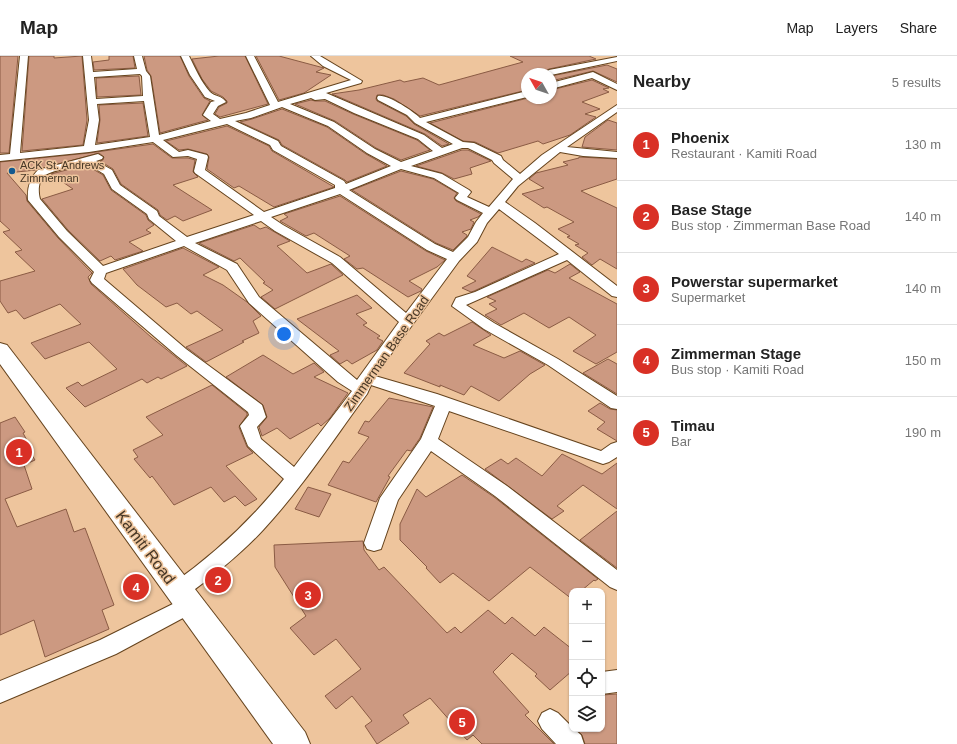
<!DOCTYPE html>
<html lang="en">
<head>
<meta charset="utf-8">
<style>
  :root { --surface:#fff; --page:#f6f6f6; --text:#222; --muted:#767676; --line:#e0e0e0; --accent:#d93025 }
  body { margin:0; font-family:Helvetica,sans-serif; background:var(--page); color:var(--text) }
  .controls { position:absolute; right:12px; bottom:12px; display:grid; overflow:hidden; border-radius:8px; box-shadow:0 1px 3px #0004 }
  .controls button { width:36px; height:36px; display:grid; place-items:center; padding:0; border:0; border-bottom:1px solid var(--line); background:var(--surface); color:var(--text); font:20px sans-serif }
  .compass { position:absolute; left:521px; top:12px; width:36px; height:36px; border-radius:50%; background:var(--surface); box-shadow:0 1px 3px #0004; rotate:310deg }
  .you { position:absolute; left:284px; top:278px; width:14px; height:14px; margin:-10px; border:3px solid #fff; border-radius:50%; background:#1a73e8; box-shadow:0 0 0 6px #1a73e833 }
  .badge { display:grid; place-items:center; width:26px; height:26px; border-radius:50%; background:var(--accent); color:#fff; font-size:13px; font-weight:700 }
  .pin { position:absolute; translate:-50% -50%; border:2px solid #fff; box-shadow:0 1px 4px #0006 }
  .list { margin:0; padding:0; list-style:none }
  h2 { display:flex; justify-content:space-between; align-items:center; height:52px; margin:0; padding:0 16px; font-size:17px }
  h2 small { font-size:13px; font-weight:400; color:var(--muted) }
  .list li { display:grid; grid-template-columns:26px 1fr auto; gap:12px; align-items:center; box-sizing:border-box; height:72px; padding:0 16px; border-top:1px solid var(--line) }
  .list b { display:block; font-size:15px; white-space:nowrap }
  .list p { margin:0; font-size:13px; white-space:nowrap; color:var(--muted) }
  .list em { font-size:13px; font-style:normal; color:var(--muted) }
  .icon { flex:none; width:22px; height:22px; fill:none; stroke:currentColor; stroke-width:2; stroke-linecap:round; stroke-linejoin:round }
  .map { position:relative; flex:none; width:617px; height:688px; overflow:hidden }
  header { display:flex; align-items:center; gap:24px; box-sizing:border-box; height:56px; padding:0 20px; background:var(--surface); border-bottom:1px solid var(--line) }
  header strong { font-size:19px }
  nav { display:flex; gap:22px; margin-inline-start:auto; font-size:14px }
  main { display:flex }
  aside { flex:1; background:var(--surface) }
  .map>svg:first-child { display:block }
  .building { fill:#cc9981; stroke:#8a5b44 }
  .lines { fill:none; stroke-linecap:round; stroke-linejoin:round }
  .minor-casing { stroke:#65431d; stroke-width:2 }
  .secondary-casing { stroke:#65431d; stroke-width:2 }
  .minor { fill:#fff; fill-rule:evenodd }
  .secondary { fill:#fff; fill-rule:evenodd }
  .poi-dot { fill:#145a8f; stroke:#eec59d; stroke-width:1.5 }
  .labels { text-anchor:middle; stroke-width:3; stroke-linejoin:round; paint-order:stroke }
  .far-poi-label { font-size:11px; fill:#473726; stroke:#eec59d; text-anchor:start }
  .street-label { font-size:13px; fill:#473726; stroke:#eec59d }
  .near-street-label { font-size:16px; fill:#473726; stroke:#eec59d }
</style>
</head>
<body>
<header>
<strong>Map</strong>
<nav><a>Map</a><a>Layers</a><a>Share</a></nav>
</header>
<main>
<div class="map">
<svg width="617" height="688" viewBox="0 0 617 688">
  <rect width="100%" height="100%" fill="#eec59d"/>
  <!-- building -->
  <path class="building" d="M0,0H18L9,97H0Z
    M29,0H54V2L82,0L87,64L83,89L22,95Z
    M109,0H133L135,12L94,14L93,6L109,4Z
    M144,0H180L189,20L204,42L210,45L202,59L208,64L160,77L151,20L147,14Z
    M219,0H245L268,48L220,61L215,58L219,51L227,47V45L223,41L211,35L202,23L192,3Z
    M256,0H279L324,12L316,16L331,19L304,37L279,44Z
    M510,0H589L596,3L549,13L544,16V18H527V34L420,60L394,43L383,39H377L376,43L377,45L406,60L414,68L449,88L442,90L425,78L332,38L359,34L400,24L404,26L423,22L439,29L523,6Z
    M607,9L617,13V26L593,15L551,25V20Z
    M139,20L141,39L97,41L96,22Z
    M592,24L609,32L603,33L609,36L582,46L600,53L585,58L596,61L570,79L543,88L538,85L498,97L475,86L463,85L430,67L528,42H551V34Z
    M311,44L315,45H325L353,58L417,84L430,94L401,104L376,92L335,65L295,48Z
    M143,47L148,80L97,87L100,64L99,49Z
    M282,53L327,71L366,98L387,110L347,126L345,124L282,89L279,84L240,66L252,63Z
    M608,64L617,67V94L582,91L585,81Z
    M227,70L269,90L272,95L334,131L274,151L239,130L234,132L207,113L209,101L207,98L188,93L179,94L166,85Z
    M153,88L172,102H188L195,104L193,116L198,121L173,129L212,154L183,165L175,160L167,164L160,159L158,154L121,128L113,113L100,105L103,104L104,101L99,97L36,114L7,117L26,139L27,145L58,182L92,217L88,221L91,228L151,281L187,310L161,323L158,321L147,327L142,323L85,351L66,332L78,326L82,330L117,313L89,286L45,303L31,287L81,268L60,248L24,263L16,254L8,257L0,245V225L35,215L15,196L22,194L3,176L10,174L0,165V106L89,97Z
    M462,94H468L491,105L470,112L472,118L454,123L442,117L416,110Z
    M579,101L617,103V123L581,135L617,152V213L600,203L592,209L582,201L588,197L575,189L579,188L567,181L570,180L558,173L574,166L547,151L544,152L522,138L544,132L529,123L536,117L568,109L563,106L579,102Z
    M86,109L103,119L111,134L146,159L148,164L154,169L146,174L151,177L129,186L143,195L115,204L111,200L100,205L68,174L42,143L73,133L51,118Z
    M401,115L433,123L457,137L454,142L456,145L481,158L478,161L470,164L474,166L471,173L462,176L467,179V180L453,194L436,187L352,134Z
    M340,140L426,195L445,204L437,211L409,225L422,233L421,235L408,241L363,212L357,213L344,203L350,200L314,177L306,180L280,165L288,161L284,158Z
    M254,169L260,173L266,171L290,185L277,190L307,217L331,208L343,219L275,253L261,241L273,234L263,227L265,226L240,202L234,205L199,187Z
    M492,191L522,206L526,203L535,207L474,235L471,236L462,232L476,225L467,220Z
    M183,192L219,211L203,219L223,229L247,246L261,260L253,265L259,277L242,285L244,286L206,306L186,291L223,274L197,255L191,258L177,247L166,251L137,229L123,213Z
    M570,208L580,216L569,222L617,248V296L596,308L573,295L596,279L569,261L549,272L524,257L501,269L485,259L497,253L489,248L496,245L487,241L548,214L555,217Z
    M357,239L372,252L356,258L367,267L363,269L380,280L377,282L383,285L377,294L352,308L347,304L340,308L330,299L339,295L297,263Z
    M472,266L491,279L473,289L504,302L520,295L545,309L530,318L499,345L471,330L464,339L440,329V331L404,317L430,288L426,285L439,277L444,280Z
    M263,299L293,318L314,307L324,316L314,321L348,337L330,362L321,370L318,367L290,383L277,372L262,380L259,371L267,361L263,349L226,321Z
    M608,303L617,308V338L583,317Z
    M212,329L247,357V359L239,371L247,391L253,397L226,410L257,443L245,450L235,440L224,446L211,431L174,449L152,420L150,422L134,403L138,401L133,394L163,379L146,361Z
    M389,342L433,351L420,382L411,395L407,394L388,420L390,421L376,446L328,429L343,405L349,407L369,381L358,377L365,365L369,366Z
    M600,347L610,353L617,354V385L597,373L605,366L588,355Z
    M15,361L25,376L23,377L31,392L28,393L35,404L24,409L32,433L5,443L17,471L66,453L74,476L85,472L114,549L102,554L109,573L45,601L34,564L0,579V367Z
    M562,398L602,418L617,407V453L583,429L557,450L564,455L552,463L485,413L501,403L508,408L516,402L542,420Z
    M462,419L494,441L598,523L595,525L594,524L581,535H572V543L530,511L489,545L453,517L440,527L426,512L427,511L400,484V468L417,433L426,441Z
    M308,431L331,438L319,461L295,453Z
    M617,455V512L580,484Z
    M363,485L364,494L379,514L384,511L447,577L455,571L461,577L488,554L505,568L512,561L535,580L544,571L572,593V615L550,634L535,620L537,618L512,597L493,616L529,656L525,659L554,688H482L473,679L467,684L430,642L403,659L409,667L377,688L365,670L372,665L352,640L336,653L325,640L361,613L336,583L314,599L290,572L306,560L275,511L274,489Z
    M617,638V688H585L582,679L576,673H602V639Z"/>
  <g class="lines">
    <defs>
      <path id="minor" d="M20,0H28L20,97L84,90L89,64L83,0H91L93,16L137,13L134,0H142L146,15L150,20L159,79L211,65L203,59L211,46L215,45L205,41L190,19L181,0H189C195,12 201,26 210,36C215,41 221,39 226,46L218,50L213,58L220,63L246,57L270,49L246,0H254L278,46L351,24L323,10L311,0H320L362,25L361,27L326,37L424,79L442,92L453,88L415,67L407,59L378,44L377,42L378,40C387,38 413,55 420,62L527,35V41L426,66L463,86L474,87L501,100L503,104L520,118L542,99L617,49V56L567,91L617,96V102L583,100L560,96L518,130L505,146L535,167L617,230V241L612,240L567,204L466,249L494,267L558,303L617,340V353L611,352L548,309L484,273L452,250L456,242L475,236L559,198L499,153L487,167L477,186L459,205L375,320L437,338L601,395L611,388L617,386V401L609,406L603,408L449,355L438,383L507,430L617,514V534L610,531L495,440L431,395L398,444L381,493L374,495L367,493L364,487L380,442L421,383L435,350L371,329L367,338C333,384 302,432 263,474C240,499 213,520 186,540L179,543L172,540L169,534L172,528C215,498 251,464 284,423L248,390L240,370L249,359L248,356L176,299L92,227L90,224L94,216L59,181L28,144C27,132 30,122 38,114L98,98L103,101L102,103L96,105L112,114L120,129L157,155L159,160L187,181L254,159L195,117L194,115L197,103L188,100L173,101L153,86L89,96L0,105V99L10,98ZM140,18L142,20L143,40L96,43L94,21ZM311,42L315,44L325,43L354,57L418,83L433,95L401,106L375,93L334,66L290,48ZM144,45L150,81L95,89L99,64L97,48ZM282,51L328,70L367,97L391,110L346,128L344,125L281,90L278,85L235,65L251,62ZM227,68L270,89L273,94L335,129V132L264,156L205,114L208,101L207,99L188,94L179,96L163,84ZM462,92H468L492,104L494,107L513,123L489,151L467,141L471,136L469,134L442,118L411,110ZM86,107L104,118L112,133L147,158L149,163L176,185L103,210L67,175L40,143C38,136 38,125 44,120C49,115 78,110 86,107ZM401,113L434,122L459,137L455,142L457,144L483,157L476,166L468,181L453,196L435,188L349,134ZM340,138L427,194L447,203L406,257L340,201L283,169L271,161ZM261,165L275,175L332,207L399,266L357,324L259,241L237,208L195,187ZM184,190L227,214L249,247L338,326L352,335L294,411L261,383L257,371L266,361L262,349L186,293L104,223L106,217Z
        M617,1V5L551,19L545,17L549,14Z
        M593,16L617,28V34L592,22L551,33V27Z
        M189,540L196,543L199,549L196,555L116,598L0,647V625L100,584Z
        M617,614V636L602,638V616Z
        M550,653L558,657L572,671V673H574L581,679L584,688H556L542,673L538,665L542,657Z"/>
      <path id="secondary" d="M0,287L7,289L305,676L310,688H273L0,308Z"/>
    </defs>
    <!-- minor casing -->
    <use href="#minor" class="minor-casing"/>
    <!-- secondary casing -->
    <use href="#secondary" class="secondary-casing"/>
    <!-- minor -->
    <use href="#minor" class="minor"/>
    <!-- secondary -->
    <use href="#secondary" class="secondary"/>
  </g>
  <!-- markers -->
  <circle class="poi-dot" cx="12" cy="115" r="4"/>
  <g class="labels">
    <!-- far-poi labels -->
    <g class="far-poi-label">
      <text x="20" y="113">ACK St. Andrews<tspan x="20" dy="13">Zimmerman</tspan></text>
    </g>
    <!-- street labels -->
    <g class="street-label">
      <text transform="translate(386 297) rotate(-55)" y="5">Zimmerman Base Road</text>
    </g>
    <!-- near-street labels -->
    <g class="near-street-label">
      <text transform="translate(146 491) rotate(53)" y="6">Kamiti Road</text>
    </g>
  </g>
</svg>
<div class="controls">
<button>+</button>
<button>−</button>
<button><svg class="icon" aria-label="locate" viewBox="0 0 24 24"><circle cx="12" cy="12" r="6"/><path d="M12 2v4M12 18v4M2 12h4M18 12h4"/></svg></button>
<button><svg class="icon" aria-label="layers" viewBox="0 0 24 24"><path d="M12 4l9 5-9 5-9-5zM3 14l9 5 9-5"/></svg></button>
</div>
<svg class="compass" viewBox="-18 -18 36 36"><path d="M0-13l5 13h-10z" fill="#e53935"/><path d="M0 13l5-13h-10z" fill="#767676"/></svg>
<div class="you"></div>
<div class="pin badge" style="left:19px;top:396px">1</div>
<div class="pin badge" style="left:218px;top:524px">2</div>
<div class="pin badge" style="left:308px;top:539px">3</div>
<div class="pin badge" style="left:136px;top:531px">4</div>
<div class="pin badge" style="left:462px;top:666px">5</div>
</div>
<aside>
<h2>Nearby<small>5 results</small></h2>
<ul class="list">
<li><span class="badge">1</span><div><b>Phoenix</b><p>Restaurant · Kamiti Road</p></div><em>130 m</em></li>
<li><span class="badge">2</span><div><b>Base Stage</b><p>Bus stop · Zimmerman Base Road</p></div><em>140 m</em></li>
<li><span class="badge">3</span><div><b>Powerstar supermarket</b><p>Supermarket</p></div><em>140 m</em></li>
<li><span class="badge">4</span><div><b>Zimmerman Stage</b><p>Bus stop · Kamiti Road</p></div><em>150 m</em></li>
<li><span class="badge">5</span><div><b>Timau</b><p>Bar</p></div><em>190 m</em></li>
</ul>
</aside>
</main>
</body>
</html>
